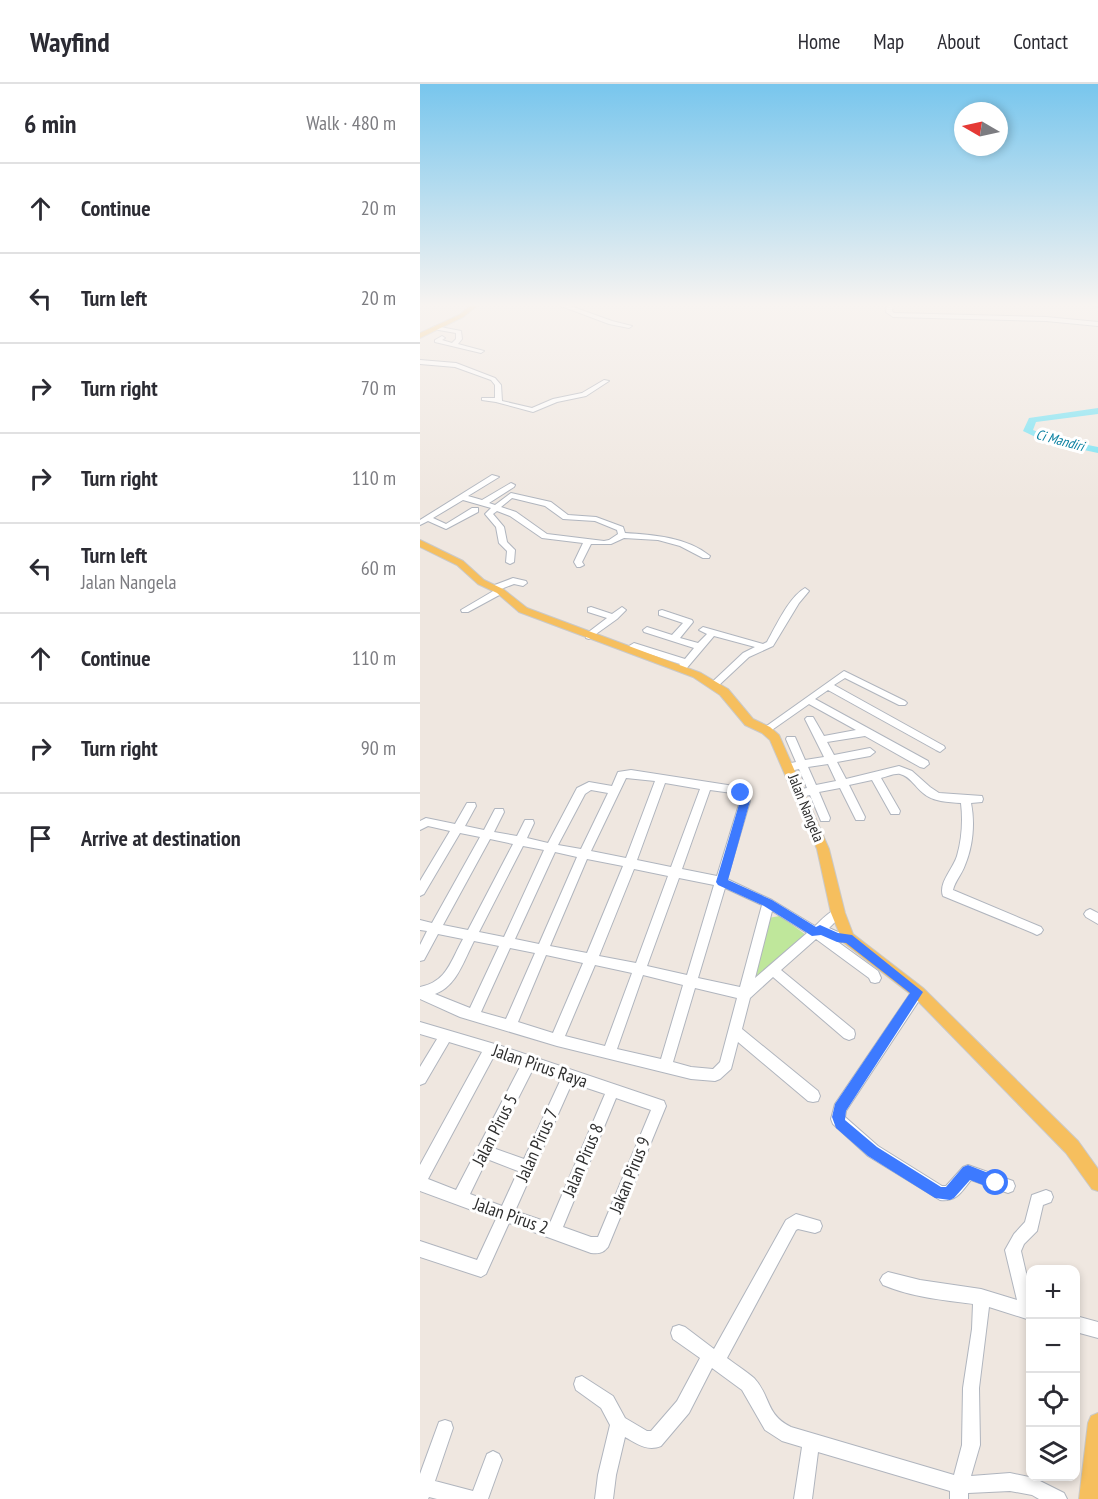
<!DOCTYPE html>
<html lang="en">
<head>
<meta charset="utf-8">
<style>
  :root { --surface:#fff; --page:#f2f2f3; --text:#2b2b33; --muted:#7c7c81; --line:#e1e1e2 }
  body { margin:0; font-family:"PT Sans Narrow",sans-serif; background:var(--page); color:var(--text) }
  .controls { position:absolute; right:18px; bottom:18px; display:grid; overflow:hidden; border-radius:12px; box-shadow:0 3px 9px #0003 }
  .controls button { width:54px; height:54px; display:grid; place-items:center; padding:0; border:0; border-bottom:2px solid var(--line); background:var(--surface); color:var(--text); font:30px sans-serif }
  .compass { position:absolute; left:534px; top:18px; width:54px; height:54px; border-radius:50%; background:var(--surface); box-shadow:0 3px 9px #0003; rotate:279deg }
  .stop { position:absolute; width:18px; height:18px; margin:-14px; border:4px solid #3d7aff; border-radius:50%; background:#fff }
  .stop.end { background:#3d7aff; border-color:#fff; box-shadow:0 2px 6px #0008 }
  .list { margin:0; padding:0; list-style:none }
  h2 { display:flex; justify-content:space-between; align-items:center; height:78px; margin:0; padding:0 24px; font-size:26px }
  h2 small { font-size:20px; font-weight:400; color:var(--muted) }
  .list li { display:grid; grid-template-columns:39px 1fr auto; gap:18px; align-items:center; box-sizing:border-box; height:90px; padding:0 24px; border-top:2px solid var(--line) }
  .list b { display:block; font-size:22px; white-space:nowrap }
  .list p { margin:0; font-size:20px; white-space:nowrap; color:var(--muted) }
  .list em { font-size:20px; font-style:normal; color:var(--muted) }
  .icon { flex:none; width:33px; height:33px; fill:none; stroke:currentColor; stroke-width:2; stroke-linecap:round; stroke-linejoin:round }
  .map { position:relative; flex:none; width:678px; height:1415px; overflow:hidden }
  header { display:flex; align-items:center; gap:36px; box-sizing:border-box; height:84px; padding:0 30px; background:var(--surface); border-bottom:2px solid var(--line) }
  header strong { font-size:28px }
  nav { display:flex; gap:33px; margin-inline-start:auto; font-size:21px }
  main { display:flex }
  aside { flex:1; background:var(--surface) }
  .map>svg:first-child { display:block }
  .green { fill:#bfe79b }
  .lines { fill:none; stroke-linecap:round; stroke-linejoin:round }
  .river { fill:#71e2f4; fill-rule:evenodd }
  .minor-casing { stroke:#b0b5be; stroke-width:2 }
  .major-casing { stroke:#c9c9c9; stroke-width:2 }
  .minor { fill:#fff; fill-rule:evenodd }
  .major { fill:#f6bf5e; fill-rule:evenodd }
  .route { fill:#3d7aff }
  .labels { text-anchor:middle; stroke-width:6; stroke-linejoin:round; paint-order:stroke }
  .far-water-label { font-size:14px; font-style:italic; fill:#087fa0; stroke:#fff }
  .street-label { font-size:15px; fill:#2e2e2e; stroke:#fff }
  .near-street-label { font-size:18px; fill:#2e2e2e; stroke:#fff }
</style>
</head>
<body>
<header>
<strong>Wayfind</strong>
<nav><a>Home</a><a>Map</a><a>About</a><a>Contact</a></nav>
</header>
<main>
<aside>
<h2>6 min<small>Walk · 480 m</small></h2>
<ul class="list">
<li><svg class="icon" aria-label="ahead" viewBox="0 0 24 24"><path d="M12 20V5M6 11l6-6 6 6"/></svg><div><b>Continue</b></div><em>20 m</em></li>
<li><svg class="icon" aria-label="left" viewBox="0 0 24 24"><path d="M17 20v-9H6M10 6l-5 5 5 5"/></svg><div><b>Turn left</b></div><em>20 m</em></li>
<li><svg class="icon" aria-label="right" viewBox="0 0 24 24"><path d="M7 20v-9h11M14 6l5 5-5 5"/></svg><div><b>Turn right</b></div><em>70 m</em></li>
<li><svg class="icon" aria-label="right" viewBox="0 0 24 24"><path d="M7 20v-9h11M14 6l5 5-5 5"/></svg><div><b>Turn right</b></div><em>110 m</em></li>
<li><svg class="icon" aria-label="left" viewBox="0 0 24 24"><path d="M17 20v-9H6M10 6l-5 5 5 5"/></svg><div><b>Turn left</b><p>Jalan Nangela</p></div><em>60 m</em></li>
<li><svg class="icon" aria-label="ahead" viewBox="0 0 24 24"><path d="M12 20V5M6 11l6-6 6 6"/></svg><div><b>Continue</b></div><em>110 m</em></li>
<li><svg class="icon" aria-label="right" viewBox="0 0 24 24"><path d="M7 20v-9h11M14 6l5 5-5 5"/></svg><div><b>Turn right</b></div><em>90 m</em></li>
<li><svg class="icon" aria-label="arrive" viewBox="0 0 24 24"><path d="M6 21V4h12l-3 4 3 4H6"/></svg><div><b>Arrive at destination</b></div></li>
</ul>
</aside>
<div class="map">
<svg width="678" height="1415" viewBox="0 0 678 1415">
  <rect width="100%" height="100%" fill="#efe7e0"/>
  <!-- green -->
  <path class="green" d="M360,832L386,851L334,900L331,897L348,834Z"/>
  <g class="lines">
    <!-- river -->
    <path class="river" d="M661,219L678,220V224L662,221Z
      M678,324V330L616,338L613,346L633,354L678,363V369L626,358L603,347L609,334Z"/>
    <defs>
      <path id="minor" d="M133,219H142L192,237L212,242L209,244L189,240Z
        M467,219H473L472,227L474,229L626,233L678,238V242L626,237L473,233L466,228Z
        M15,242L41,247L42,255L38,260L64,267L61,269L15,258V256L22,252L25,254L22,256L32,259L36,255V249L13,245L12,244Z
        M0,276L36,279L75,294L81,301L82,317L112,324L133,315L162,309L184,296L189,297L166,312L137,318L113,328L76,318L62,316V314H75V301L71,296L35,283L0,280Z
        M72,391L79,393L48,412L62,416L91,399L95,401L94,403L69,419L75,421L91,409L131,418L148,431L176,433L203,443L205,449C234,451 267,453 290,472L289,474H283L260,462L238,456L204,454L191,460H171L162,478L164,481L160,483H157L154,478L163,459L122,454L90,432L77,427L73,430L84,443L87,458L95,466L94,478L90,480L86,478L87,467L79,459L76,443L65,430L71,424L43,416L13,434L26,440L52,424H58V428L26,445L8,437L0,441V436ZM92,414L125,422L143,435L175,437L197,446L198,450L189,456L184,457L127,450L96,428L81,423Z
        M93,494L106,497L107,499L103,502L94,500L81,505L84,507L83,509L48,528H42L41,526L75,506L71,504L72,502Z
        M385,504L389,507L379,519L353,562L329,573L297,603L294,604L289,601L323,569L335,563L294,552L266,585L263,586L258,583L260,580L211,564L209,562L214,559L265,575L274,564L224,548L223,546L227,543L252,551L263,539L239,531V527L242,526L272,536L273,538L260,554L278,559L287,550L279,546L283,543L343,560L347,558C356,542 369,513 385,504Z
        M171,523L192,530L202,523L206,526L197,535L169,555L166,554V550L187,534L168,528V524Z
        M424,587L485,617L487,619L485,621H479L425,594L414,601L524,662L525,664L520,668L516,666L408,606L395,615L508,677L509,680L504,684L500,683L445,652L407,658L414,671L450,664L455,668L450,672L417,678L426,695L479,682L492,687L510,703L519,709L562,712L563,715L562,718L551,719C555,739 553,762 545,781C542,790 535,797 533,806L621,843L623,846L621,849L617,851L613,849L523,812C518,799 533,785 537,772C542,755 543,736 541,719C528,718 513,718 503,709C496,704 490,692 480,690C475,689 466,693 461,694L480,727L479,730H471L452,696L429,701L445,733L444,736H436L420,704L399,708L410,734L409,737H401L390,711L380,713L376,712L375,709L376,706L387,704L379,685L370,687L365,683L366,680L376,678L366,655L367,653H375L385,676L404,673L385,635L387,633H393L404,652L436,646L389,620L349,648L346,649L341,646ZM408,680L416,697L396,701L388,683Z
        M211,686L314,702L327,708L330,717L307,795L352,816L395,842C402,836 412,823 422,826L424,829L409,844L418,848L432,850L434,854L432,858H418L458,887L461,894L459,898L455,899L451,898L449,894L396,855L361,886L434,946L435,950L434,954L429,956L424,954L353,893L330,914L322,945L398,1007L400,1012L398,1017L393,1018L388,1017L318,958L311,985L300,995L295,997L271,995L137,962L40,933L0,915V903C27,898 31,876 43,855L18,850L4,876L0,877V861L7,847L0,846V836L12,839L60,753L40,749L4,810L0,812V797L30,747L8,742L0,746V737L6,734L35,740L47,719H55L56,722L45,742L64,746L75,725H83L84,728L74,748L97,752L105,736H113L114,739L107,754L128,759L157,704L169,698L192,702L198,688ZM206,694L235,697L206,774L171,767ZM245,699L280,705L251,783L217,776ZM171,706L188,709L161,765L138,761L165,710ZM290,706L312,709L318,713L320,717L297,792L262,785ZM70,755L93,760L48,846L23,841ZM103,762L124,766L84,853L59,848ZM135,768L157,773L119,860L95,855ZM167,775L203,782L167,869L130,862ZM214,785L248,792L216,879L179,872ZM259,794L294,801L267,891L227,882ZM305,804L342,821L320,903L278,894ZM352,827L387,849L335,894ZM54,857L79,862L50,924L15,910C37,902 44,876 54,857ZM90,864L115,869L86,935L61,928ZM126,871L163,879L133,949L98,938ZM175,881L212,889L185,962L145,952ZM223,891L263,901L241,975L197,965ZM275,904L317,914L300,978L293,985L271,983L253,978Z
        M670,825L678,829V840L666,833L664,830L666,827Z
        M498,903L502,904L504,908L502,912L426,1027L425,1033L458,1062L522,1102H526L543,1083L548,1081L593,1097L595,1102L593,1107L588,1109L551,1096C541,1108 537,1118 520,1116L448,1072L413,1040L411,1035L415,1020L494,904Z
        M0,938L78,961L244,1017L246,1022L188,1163C183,1169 179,1170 171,1169L89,1139L66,1190L61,1193L0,1173V1157L57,1176L76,1135L0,1107V1081L62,968L29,958L5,999L0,1001V983L17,955L0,950ZM74,972L101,981L36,1106L8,1095ZM113,985L141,995L104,1075L73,1064ZM152,999L185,1010L130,1139L95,1127ZM196,1014L231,1026L178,1153H171L143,1143ZM67,1075L98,1087L82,1122L50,1110Z
        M626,1106L631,1108L633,1113L631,1118L623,1121L617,1147L604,1160L601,1167L610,1206V1236L569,1223L559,1304L560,1361L551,1392L590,1389L614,1394L644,1409L647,1415H619L612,1411L590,1407L548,1409V1415H530V1407L398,1368L392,1415H374L382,1363L362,1357L345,1346L322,1306L292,1284L269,1329L241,1362C227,1368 216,1359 205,1353L196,1391L193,1415H175L178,1391L190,1341L181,1324L156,1306L154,1300L156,1294L162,1292L193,1312L205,1334L227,1347H231L257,1317L280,1274L253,1255L251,1249L253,1243L259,1241L265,1243L294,1265L366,1136L376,1130L400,1137L402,1142L400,1147L395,1149L378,1145L376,1146L307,1274C316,1281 326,1287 334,1294C351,1312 345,1330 371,1343L534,1391L542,1361L543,1304L552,1245L553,1220C523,1216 491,1213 463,1201L460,1196L463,1191L468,1188L500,1196L561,1205L597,1216L585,1166L594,1150L605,1138L612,1111Z
        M656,1232L678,1238V1254L656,1248Z
        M25,1336L31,1338L33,1344L15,1397L53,1407L67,1370L73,1367L79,1370L82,1376L68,1415H17L9,1413L8,1415H0V1390L19,1338Z"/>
      <path id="major" d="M54,219H61L43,233L0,254V249L39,231Z
        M0,456L43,477L64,496L83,505L107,524L281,589L308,605L333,635L350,643L359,651L409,765L425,829L433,850L503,904L658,1057L678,1085V1107L672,1105L646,1069L493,912L423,858L411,829L397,765L350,656L342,649L325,641L300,611L273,593L99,528L77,509L58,500L37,481L0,463Z
        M678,1329V1415H659L668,1339L671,1332Z"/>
    </defs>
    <!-- minor casing -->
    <use href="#minor" class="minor-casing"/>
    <!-- major casing -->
    <use href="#major" class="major-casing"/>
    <!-- minor -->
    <use href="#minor" class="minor"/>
    <!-- major -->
    <use href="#major" class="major"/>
  </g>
  <!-- sky -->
  <linearGradient id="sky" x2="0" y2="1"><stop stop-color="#78c6ed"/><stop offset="0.53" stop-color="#f8f4f1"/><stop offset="1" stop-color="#f8f4f1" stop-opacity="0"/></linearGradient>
  <rect width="678" height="417" fill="url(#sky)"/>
  <!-- route -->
  <path class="route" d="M321,705L324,706L330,717L308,796L352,816L396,843L400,841L418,849L432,851L503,908L426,1027L425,1036L457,1063L521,1103H526L543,1083L548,1081L581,1094L583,1099L581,1104L576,1106L550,1096L534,1114L530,1116L515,1114L448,1072L416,1044L412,1033L415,1020L490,909L426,859L417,858L401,851L392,852L344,822L298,801L296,798L320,717L316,709Z"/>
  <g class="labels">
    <!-- far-water labels -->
    <g class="far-water-label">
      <text transform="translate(640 356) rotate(15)" y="5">Ci Mandiri</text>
    </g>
    <!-- street labels -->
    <g class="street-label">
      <text transform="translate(386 724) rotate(68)" y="5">Jalan Nangela</text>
    </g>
    <!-- near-street labels -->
    <g class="near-street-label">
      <text transform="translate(120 982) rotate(19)" y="6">Jalan Pirus Raya</text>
      <text transform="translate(75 1046) rotate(-63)" y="6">Jalan Pirus 5</text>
      <text transform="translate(117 1061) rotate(-66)" y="6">Jalan Pirus 7</text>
      <text transform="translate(163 1076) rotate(-67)" y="6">Jalan Pirus 8</text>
      <text transform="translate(210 1091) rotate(-68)" y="6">Jakan Pirus 9</text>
      <text transform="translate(91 1132) rotate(19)" y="6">Jalan Pirus 2</text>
    </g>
  </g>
</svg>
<div class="controls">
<button>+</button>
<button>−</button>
<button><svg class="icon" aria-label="locate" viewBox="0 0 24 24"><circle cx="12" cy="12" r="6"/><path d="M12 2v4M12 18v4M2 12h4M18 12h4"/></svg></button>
<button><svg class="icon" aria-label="layers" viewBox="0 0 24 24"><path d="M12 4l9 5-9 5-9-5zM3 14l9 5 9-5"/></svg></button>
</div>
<svg class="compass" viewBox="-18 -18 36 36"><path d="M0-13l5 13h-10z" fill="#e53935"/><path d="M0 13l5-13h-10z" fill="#7c7c81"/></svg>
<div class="stop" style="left:576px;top:1099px"></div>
<div class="stop end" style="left:321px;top:709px"></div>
</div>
</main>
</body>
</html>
